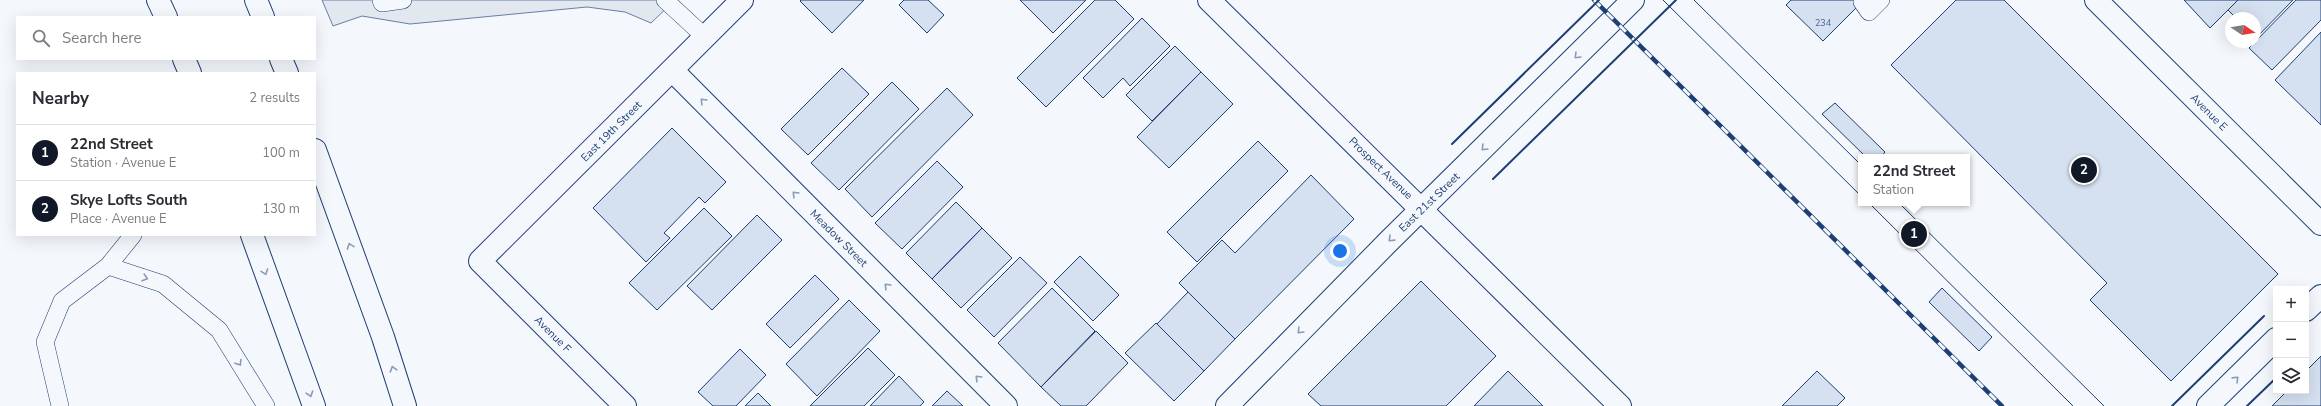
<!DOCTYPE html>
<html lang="en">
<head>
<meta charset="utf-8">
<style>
  :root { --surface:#fff; --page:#f2f2f3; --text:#2b2b33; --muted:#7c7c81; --line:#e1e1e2; --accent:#111827 }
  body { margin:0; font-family:"Nunito Sans",sans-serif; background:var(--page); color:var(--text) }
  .controls { position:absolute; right:12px; bottom:12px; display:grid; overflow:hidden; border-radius:0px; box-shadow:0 4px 16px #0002 }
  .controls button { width:36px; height:36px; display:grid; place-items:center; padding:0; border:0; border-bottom:1px solid var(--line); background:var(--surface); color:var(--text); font:20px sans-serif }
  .compass { position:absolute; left:2225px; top:12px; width:36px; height:36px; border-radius:50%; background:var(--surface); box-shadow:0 4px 16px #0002; rotate:102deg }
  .you { position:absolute; left:1340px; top:251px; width:14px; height:14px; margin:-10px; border:3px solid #fff; border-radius:50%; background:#1a73e8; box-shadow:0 0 0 6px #1a73e833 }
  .badge { display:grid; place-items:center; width:26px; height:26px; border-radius:50%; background:var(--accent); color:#fff; font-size:13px; font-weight:700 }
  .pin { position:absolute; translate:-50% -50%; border:2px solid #fff; box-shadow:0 1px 4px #0006 }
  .popup { position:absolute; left:1858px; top:154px; width:112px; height:52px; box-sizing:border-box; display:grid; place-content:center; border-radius:0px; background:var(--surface); filter:drop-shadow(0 1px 3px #0005); font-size:13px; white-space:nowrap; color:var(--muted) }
  .popup b { font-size:15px; color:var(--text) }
  .popup::after { content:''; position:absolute; left:50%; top:100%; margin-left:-8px; border:8px solid transparent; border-top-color:var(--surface) }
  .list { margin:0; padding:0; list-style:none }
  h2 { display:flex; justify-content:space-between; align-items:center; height:52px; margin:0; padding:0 16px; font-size:17px }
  h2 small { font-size:13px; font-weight:400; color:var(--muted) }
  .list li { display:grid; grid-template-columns:26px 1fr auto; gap:12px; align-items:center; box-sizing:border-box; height:56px; padding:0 16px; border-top:1px solid var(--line) }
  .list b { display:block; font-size:15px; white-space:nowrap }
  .list p { margin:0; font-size:13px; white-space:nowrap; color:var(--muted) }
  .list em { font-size:13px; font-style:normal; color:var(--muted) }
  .icon { flex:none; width:22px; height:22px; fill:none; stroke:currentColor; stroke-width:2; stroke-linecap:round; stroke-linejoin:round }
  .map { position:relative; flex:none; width:2321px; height:406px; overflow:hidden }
  .search { position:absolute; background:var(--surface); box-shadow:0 4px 16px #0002; left:16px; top:16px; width:300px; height:44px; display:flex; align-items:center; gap:10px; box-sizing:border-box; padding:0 14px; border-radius:0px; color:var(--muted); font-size:15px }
  .panel { position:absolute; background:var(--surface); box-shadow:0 4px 16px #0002; left:16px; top:72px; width:300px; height:164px; border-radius:0px }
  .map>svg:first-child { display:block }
  .parking { fill:#e3e8f0; stroke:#687fa3 }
  .building { fill:#d5e0f0; stroke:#1d3f73 }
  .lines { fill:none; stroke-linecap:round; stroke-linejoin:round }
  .service-casing { stroke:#1d3f73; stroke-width:18 }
  .minor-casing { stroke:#1d3f73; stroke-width:24 }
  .tertiary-casing { stroke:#1d3f73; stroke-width:24 }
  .secondary-casing { stroke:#1d3f73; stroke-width:24 }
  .trunk-casing { stroke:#1d3f73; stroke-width:24 }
  .service { stroke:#f4f7fb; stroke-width:17 }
  .minor { stroke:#f4f7fb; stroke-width:22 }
  .tertiary { stroke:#f4f7fb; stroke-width:22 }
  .secondary { stroke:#f4f7fb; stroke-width:22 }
  .trunk { stroke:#f4f7fb; stroke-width:22 }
  .tram { stroke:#1d3f73; stroke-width:1 }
  .rail-casing { stroke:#1d3f73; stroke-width:4.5 }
  .rail { stroke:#f4f7fb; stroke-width:3; stroke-dasharray:9; stroke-linecap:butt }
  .fence { stroke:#1d3f73; stroke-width:1; stroke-dasharray:5 2; stroke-linecap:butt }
  .wall { stroke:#1d3f73; stroke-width:2 }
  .oneway { stroke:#889bb7 }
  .labels { text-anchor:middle; stroke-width:3; stroke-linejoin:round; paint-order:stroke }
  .number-label { font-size:9px; fill:#4b6792 }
  .street-label { font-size:11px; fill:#1d3f73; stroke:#f4f7fb }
</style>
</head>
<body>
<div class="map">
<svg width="2321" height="406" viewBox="0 0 2321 406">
  <rect width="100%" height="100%" fill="#f4f7fb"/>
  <!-- parking -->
  <path class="parking" d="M322,0H675L651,23L625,12L587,7L410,24L362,16L333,26Z"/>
  <!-- building -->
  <path class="building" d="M801,0H864L832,33L800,1Z
    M904,0H928L944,15L927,33L899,5Z
    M1020,0H1086L1053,33Z
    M1095,0H1115L1134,19L1046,107L1017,78Z
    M1791,0H1864L1823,41L1786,5Z
    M1956,0H2004L2278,274L2171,381L2090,300L2107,283L1891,65Z
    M2184,0H2238L2210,28Z
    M2238,0H2293L2256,38L2255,18H2236L2228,10Z
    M2296,0H2321V20L2272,70L2249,48Z
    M1142,18L1170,46L1130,86L1123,78L1103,98L1083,78Z
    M2321,32V125L2275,80Z
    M1175,46L1201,72L1152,121L1126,95Z
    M842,68L869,94L808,155L781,129Z
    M1201,72L1233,104L1169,168L1137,137Z
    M892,82L919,109L839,190L811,163Z
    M947,88L973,115L872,217L845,189Z
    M1835,103L1885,152L1881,157H1866L1822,114Z
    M672,128L726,182L705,203L699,197L664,233L670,238L646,262L593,208Z
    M1258,141L1288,171L1197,262L1167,232Z
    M937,161L963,187L902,249L875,223Z
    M1311,175L1354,219L1235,339L1179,283L1222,240L1235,253Z
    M956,202L982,228L932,279L906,253Z
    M704,208L732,236L657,310L629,283Z
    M757,215L782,240L712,310L687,286Z
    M982,228L1012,258L961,308L932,279Z
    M1080,256L1119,295L1093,321L1054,282Z
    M1020,257L1047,283L994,337L967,310Z
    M815,275L839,299L790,348L766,324Z
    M1421,281L1496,356L1446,406H1321L1308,394Z
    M1052,288L1095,331L1041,387L998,343Z
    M1942,288L1992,337L1979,351L1929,302Z
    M1188,292L1235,339L1204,371L1157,324Z
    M849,300L880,331L817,396L786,364Z
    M1156,323L1204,371L1174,401L1125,353Z
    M1096,331L1128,363L1086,406H1061L1041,387Z
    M868,348L895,375L864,406H810Z
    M740,349L766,375L736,406H713L698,392Z
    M2321,356V406H2272L2287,391H2306V371Z
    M1508,371L1543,406H1474Z
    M1817,371L1845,398L1837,406H1782Z
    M899,376L924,402L920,406H870Z
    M947,391L963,406H932Z
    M758,393L771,406H745Z"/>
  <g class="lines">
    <defs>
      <path id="service" d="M381,0L382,3L403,0
        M665,0L705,37
        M1862,2L1869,12L1881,0
        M108,266L163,284L219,330L266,406
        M60,406L45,342L62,301L108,266L133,235"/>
      <path id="minor" d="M1209,0L1620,406
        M672,70L1006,406
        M625,406L480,261L742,0"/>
      <path id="tertiary" d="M2306,310L2321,296
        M1227,406L1388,242L1633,0
        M2208,406L2276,339"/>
      <path id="secondary" d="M2096,0L2321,224"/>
      <path id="trunk" d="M158,0L166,17
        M256,0L263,17
        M184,59L190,73
        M281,59L287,73
        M315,150L383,337L405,406
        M252,235L314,406"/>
    </defs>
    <!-- service casing -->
    <use href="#service" class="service-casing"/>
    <!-- minor casing -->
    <use href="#minor" class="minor-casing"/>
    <!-- tertiary casing -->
    <use href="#tertiary" class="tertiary-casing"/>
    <!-- secondary casing -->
    <use href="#secondary" class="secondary-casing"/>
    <!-- trunk casing -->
    <use href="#trunk" class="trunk-casing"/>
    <!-- service -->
    <use href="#service" class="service"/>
    <!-- minor -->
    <use href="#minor" class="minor"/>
    <!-- tertiary -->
    <use href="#tertiary" class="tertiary"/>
    <!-- secondary -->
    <use href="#secondary" class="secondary"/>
    <!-- trunk -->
    <use href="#trunk" class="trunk"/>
    <!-- tram -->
    <path class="tram" d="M1663,0L1861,196
      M1694,0L1861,165
      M1869,203L2073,406
      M1899,203L2104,406"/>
    <defs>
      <path id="rail" d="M1594,0L2002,406"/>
    </defs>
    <!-- rail casing -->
    <use href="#rail" class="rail-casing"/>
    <!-- rail -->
    <use href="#rail" class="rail"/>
    <!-- fence -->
    <path class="fence" d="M1452,144L1599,0
      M1493,179L1676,0
      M2172,406L2264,316
      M2247,406L2276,378"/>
    <!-- wall -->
    <path class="wall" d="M1452,144L1599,0
      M1493,179L1676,0
      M2172,406L2264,316
      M2247,406L2276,378"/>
  </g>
  <!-- one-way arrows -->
  <defs><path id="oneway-chevron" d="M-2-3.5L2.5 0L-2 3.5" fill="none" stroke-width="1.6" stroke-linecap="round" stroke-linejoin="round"/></defs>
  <g class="oneway">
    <use href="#oneway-chevron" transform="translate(1577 56) rotate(135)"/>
    <use href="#oneway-chevron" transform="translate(703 101) rotate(-135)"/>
    <use href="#oneway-chevron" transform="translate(1484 148) rotate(135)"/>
    <use href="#oneway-chevron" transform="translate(795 194) rotate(-135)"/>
    <use href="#oneway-chevron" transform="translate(1391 239) rotate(136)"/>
    <use href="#oneway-chevron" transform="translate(350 246) rotate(-110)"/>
    <use href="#oneway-chevron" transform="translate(265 272) rotate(70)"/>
    <use href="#oneway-chevron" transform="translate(145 278) rotate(18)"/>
    <use href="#oneway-chevron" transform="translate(887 286) rotate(-135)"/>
    <use href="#oneway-chevron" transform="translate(1300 331) rotate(134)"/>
    <use href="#oneway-chevron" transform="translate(239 363) rotate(58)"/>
    <use href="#oneway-chevron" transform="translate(393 369) rotate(-107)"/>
    <use href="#oneway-chevron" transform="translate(978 378) rotate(-135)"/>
    <use href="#oneway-chevron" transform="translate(2236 379) rotate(-44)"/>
    <use href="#oneway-chevron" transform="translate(310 394) rotate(72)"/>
  </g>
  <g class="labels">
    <!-- number labels -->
    <g class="number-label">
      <text x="1823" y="26">234</text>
    </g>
    <!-- street labels -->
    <g class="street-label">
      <text transform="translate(2209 112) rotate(45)" y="4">Avenue E</text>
      <text transform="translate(611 131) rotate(-45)" y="4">East 19th Street</text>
      <text transform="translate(1381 168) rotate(44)" y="4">Prospect Avenue</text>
      <text transform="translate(1429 202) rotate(-44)" y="4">East 21st Street</text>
      <text transform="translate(839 238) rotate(45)" y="4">Meadow Street</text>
      <text transform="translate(553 334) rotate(45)" y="4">Avenue F</text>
    </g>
  </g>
</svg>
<div class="controls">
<button>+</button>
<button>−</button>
<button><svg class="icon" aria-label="layers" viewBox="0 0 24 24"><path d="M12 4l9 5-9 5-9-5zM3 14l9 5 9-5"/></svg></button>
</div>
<svg class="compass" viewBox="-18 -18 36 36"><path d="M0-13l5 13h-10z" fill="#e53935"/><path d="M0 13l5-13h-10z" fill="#7c7c81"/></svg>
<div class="you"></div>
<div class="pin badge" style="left:1914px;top:234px">1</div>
<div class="popup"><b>22nd Street</b>Station</div>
<div class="pin badge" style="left:2084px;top:170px">2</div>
<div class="search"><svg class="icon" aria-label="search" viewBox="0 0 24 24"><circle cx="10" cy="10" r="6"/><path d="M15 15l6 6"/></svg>Search here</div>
<section class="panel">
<h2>Nearby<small>2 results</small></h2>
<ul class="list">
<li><span class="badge">1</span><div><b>22nd Street</b><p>Station · Avenue E</p></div><em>100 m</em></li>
<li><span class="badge">2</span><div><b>Skye Lofts South</b><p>Place · Avenue E</p></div><em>130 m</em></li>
</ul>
</section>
</div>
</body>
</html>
